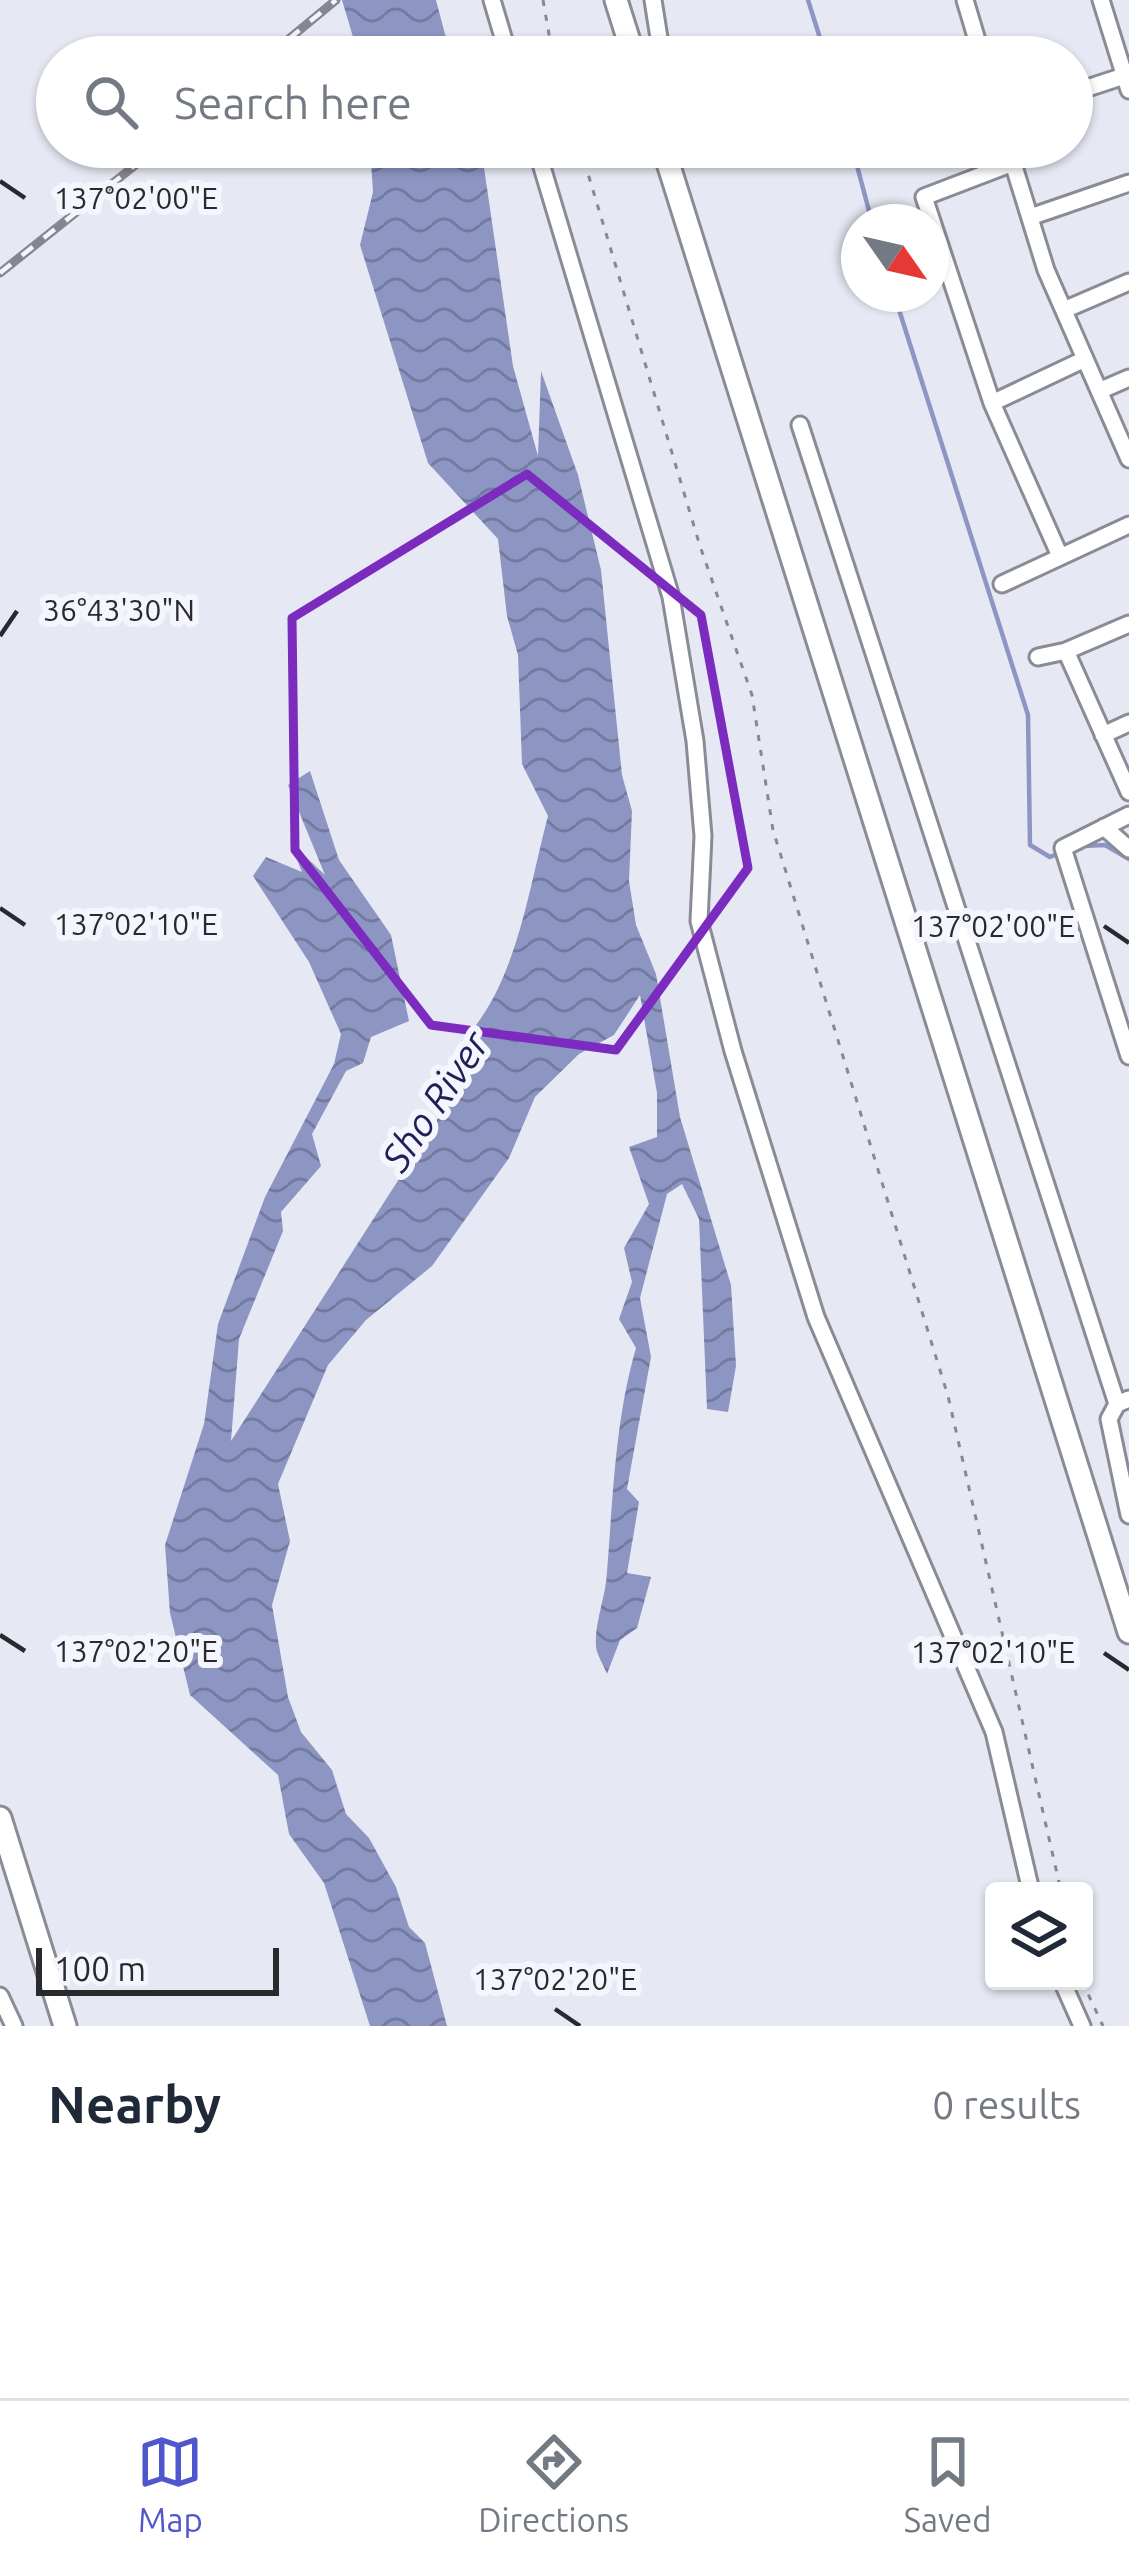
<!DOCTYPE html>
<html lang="en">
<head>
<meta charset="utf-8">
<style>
  :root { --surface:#fff; --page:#f6f6f7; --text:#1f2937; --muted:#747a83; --line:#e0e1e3; --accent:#5056cc }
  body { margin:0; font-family:Ubuntu,sans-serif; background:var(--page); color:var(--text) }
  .controls { position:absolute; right:36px; bottom:36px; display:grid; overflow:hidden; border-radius:12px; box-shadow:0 3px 9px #0004 }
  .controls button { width:108px; height:108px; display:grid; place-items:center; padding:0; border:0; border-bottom:3px solid var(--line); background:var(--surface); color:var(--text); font:60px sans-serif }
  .compass { position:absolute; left:841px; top:204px; width:108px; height:108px; border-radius:50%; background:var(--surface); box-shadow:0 3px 9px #0004; rotate:124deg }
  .scale { position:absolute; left:36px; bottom:30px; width:243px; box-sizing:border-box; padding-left:12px; border:6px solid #292a2e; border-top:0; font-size:33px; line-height:42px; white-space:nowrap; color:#292a2e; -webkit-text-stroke:9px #f5f6fd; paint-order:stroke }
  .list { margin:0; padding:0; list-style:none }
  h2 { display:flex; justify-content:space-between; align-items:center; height:156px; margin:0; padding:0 48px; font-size:51px }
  h2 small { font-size:39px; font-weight:400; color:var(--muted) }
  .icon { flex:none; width:66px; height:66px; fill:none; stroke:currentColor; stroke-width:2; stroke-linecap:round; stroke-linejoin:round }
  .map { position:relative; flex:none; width:1129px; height:2026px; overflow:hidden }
  .search { position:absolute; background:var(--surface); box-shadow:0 3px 9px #0004; left:36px; right:36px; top:36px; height:132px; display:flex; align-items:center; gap:30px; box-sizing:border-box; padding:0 42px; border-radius:66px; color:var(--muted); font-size:45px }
  .sheet { height:372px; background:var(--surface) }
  nav { display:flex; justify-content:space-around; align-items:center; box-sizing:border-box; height:168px; border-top:3px solid var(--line); background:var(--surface); font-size:33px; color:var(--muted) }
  nav a { display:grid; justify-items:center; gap:6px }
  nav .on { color:var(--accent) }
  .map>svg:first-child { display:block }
  .water { fill:url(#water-waves) }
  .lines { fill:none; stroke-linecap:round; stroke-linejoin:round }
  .stream { stroke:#8d95c3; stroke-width:4.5 }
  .street-casing { stroke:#898c96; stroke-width:21 }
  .secondary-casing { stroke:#898c96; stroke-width:27 }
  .path { stroke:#878991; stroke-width:3; stroke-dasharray:6 9; stroke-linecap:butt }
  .street { stroke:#fff; stroke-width:15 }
  .secondary { stroke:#fff; stroke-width:21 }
  .rail-casing { stroke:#85878e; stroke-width:9 }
  .rail { stroke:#f5f6fd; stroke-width:4.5; stroke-dasharray:14; stroke-linecap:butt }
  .marked { fill:none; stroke:#7b2cbf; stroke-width:9; stroke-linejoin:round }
  .ticks { fill:none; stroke:#292a2e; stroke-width:4.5 }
  .labels { text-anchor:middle; stroke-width:12; stroke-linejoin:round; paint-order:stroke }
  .water-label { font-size:39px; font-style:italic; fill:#1e2158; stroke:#f5f6fd }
  .ticks-label { font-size:30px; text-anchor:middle; fill:#292a2e; stroke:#f5f6fd; stroke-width:12; stroke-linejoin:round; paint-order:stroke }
</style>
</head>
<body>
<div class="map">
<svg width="1129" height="2026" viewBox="0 0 1129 2026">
  <defs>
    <pattern id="water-waves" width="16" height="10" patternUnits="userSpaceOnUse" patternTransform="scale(3)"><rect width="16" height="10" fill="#8d95c3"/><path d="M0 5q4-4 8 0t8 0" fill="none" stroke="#737a9f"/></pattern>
  </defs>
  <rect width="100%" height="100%" fill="#e6e9f4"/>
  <!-- water -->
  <path class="water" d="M342,0H436L451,57H359Z
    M370,147H481L513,366L538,456L541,371L578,475L601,570L622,775L632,811L629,881L636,925L656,974L680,1117L731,1285L736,1366L728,1412L707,1409L699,1219L682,1184L667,1194L640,1298L651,1357L627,1489L639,1502L627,1573L651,1577L637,1628L620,1640L607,1674C604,1666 597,1655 596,1647C594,1624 606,1596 607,1572C613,1497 615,1420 636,1348L619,1319L632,1282L624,1248L649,1204L629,1147L657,1137V1093L640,995L614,1035L579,1054L535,1097L509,1158L432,1266L366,1320L328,1365L278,1484L290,1541L272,1605L288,1697L301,1732L332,1770L346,1814L369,1838L396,1887L409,1927L425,1943L447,2026H370L324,1883L289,1834L278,1775L190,1695L170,1613L165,1545L204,1424L218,1324L265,1197L334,1064L341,1034L309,962L253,876L266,857L302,872L290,842L325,875L288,785L310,771L339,860L391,935L409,1021L371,1037L363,1063L346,1071L312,1134L321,1166L281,1212L283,1231L239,1339L231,1441L465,1076L466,1037C517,982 529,887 548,816L522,764L518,655L507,616L498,539L428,463L360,245L373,192Z"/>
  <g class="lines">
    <!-- stream -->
    <path class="stream" d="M808,0L826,57
      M852,147L872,222
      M894,294L1028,715L1030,845L1050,857L1060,853
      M1083,846L1105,845L1129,859"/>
    <defs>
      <path id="street" d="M492,0L509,57
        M653,0L662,57
        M965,0L982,57
        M1101,0L1129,90
        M1072,93L1124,76
        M536,147L671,597L695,741L703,836L699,921L733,1051L816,1317L994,1732L1031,1891
        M1008,147L1046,270L1129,459
        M1013,163L924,197L992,403L1060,556
        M1033,216L1129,183
        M1064,310L1129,282
        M1099,391L1129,378
        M992,403L1085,359
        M800,425L1117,1404
        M1002,584L1129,525
        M1066,651L1129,792
        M1038,657L1066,651L1129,624
        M1103,735L1129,723
        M1129,815L1063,848L1129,1056
        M1104,827L1129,849
        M1129,1399L1117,1404L1109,1419L1129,1515
        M1062,1981L1082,2026
        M0,1996L14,2026"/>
      <path id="secondary" d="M616,0L634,57
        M663,147L1129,1632
        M0,1818L65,2026"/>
    </defs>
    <!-- street casing -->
    <use href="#street" class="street-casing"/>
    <!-- secondary casing -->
    <use href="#secondary" class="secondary-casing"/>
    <!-- path -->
    <path class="path" d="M543,0L553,57
      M580,147L700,546L752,695L773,830L948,1396L1061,1891
      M1082,1981L1103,2026"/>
    <!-- street -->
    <use href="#street" class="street"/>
    <!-- secondary -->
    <use href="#secondary" class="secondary"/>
    <defs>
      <path id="rail" d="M267,57L336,0
        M0,273L158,147"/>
    </defs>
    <!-- rail casing -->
    <use href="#rail" class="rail-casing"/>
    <!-- rail -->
    <use href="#rail" class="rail"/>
  </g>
  <!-- marked area -->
  <path class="marked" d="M527,474L701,615L748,868L616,1050L431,1025L295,850L292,618Z"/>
  <!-- ticks -->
  <path class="ticks" d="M0,181L25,198M0,636L17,611M0,908L25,925M1104,926L1129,943M0,1635L25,1651M1104,1653L1129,1670M555,2009L580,2026"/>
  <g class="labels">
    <!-- water labels -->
    <g class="water-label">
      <text transform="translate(435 1101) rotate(-56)" y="14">Sho River</text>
    </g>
  </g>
  <g class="ticks-label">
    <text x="136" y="209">137°02'00"E</text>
    <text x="119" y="621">36°43'30"N</text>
    <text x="136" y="935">137°02'10"E</text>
    <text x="993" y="937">137°02'00"E</text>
    <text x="136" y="1662">137°02'20"E</text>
    <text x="993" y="1663">137°02'10"E</text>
    <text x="555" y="1990">137°02'20"E</text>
  </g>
</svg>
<div class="controls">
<button><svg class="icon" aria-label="layers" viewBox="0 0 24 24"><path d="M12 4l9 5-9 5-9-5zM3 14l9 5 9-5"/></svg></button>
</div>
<svg class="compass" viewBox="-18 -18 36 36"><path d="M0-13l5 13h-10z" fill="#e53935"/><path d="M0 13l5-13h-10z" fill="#747a83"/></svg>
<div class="scale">100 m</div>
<div class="search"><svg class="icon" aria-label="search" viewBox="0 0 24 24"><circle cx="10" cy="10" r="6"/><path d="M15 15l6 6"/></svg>Search here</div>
</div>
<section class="sheet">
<h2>Nearby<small>0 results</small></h2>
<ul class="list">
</ul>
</section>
<nav>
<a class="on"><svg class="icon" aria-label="map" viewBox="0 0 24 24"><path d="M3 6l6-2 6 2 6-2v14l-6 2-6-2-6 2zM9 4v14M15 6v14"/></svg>Map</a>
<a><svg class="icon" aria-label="directions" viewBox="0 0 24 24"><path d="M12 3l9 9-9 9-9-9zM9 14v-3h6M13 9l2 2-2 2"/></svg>Directions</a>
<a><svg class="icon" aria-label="saved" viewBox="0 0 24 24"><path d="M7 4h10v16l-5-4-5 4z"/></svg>Saved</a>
</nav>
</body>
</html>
